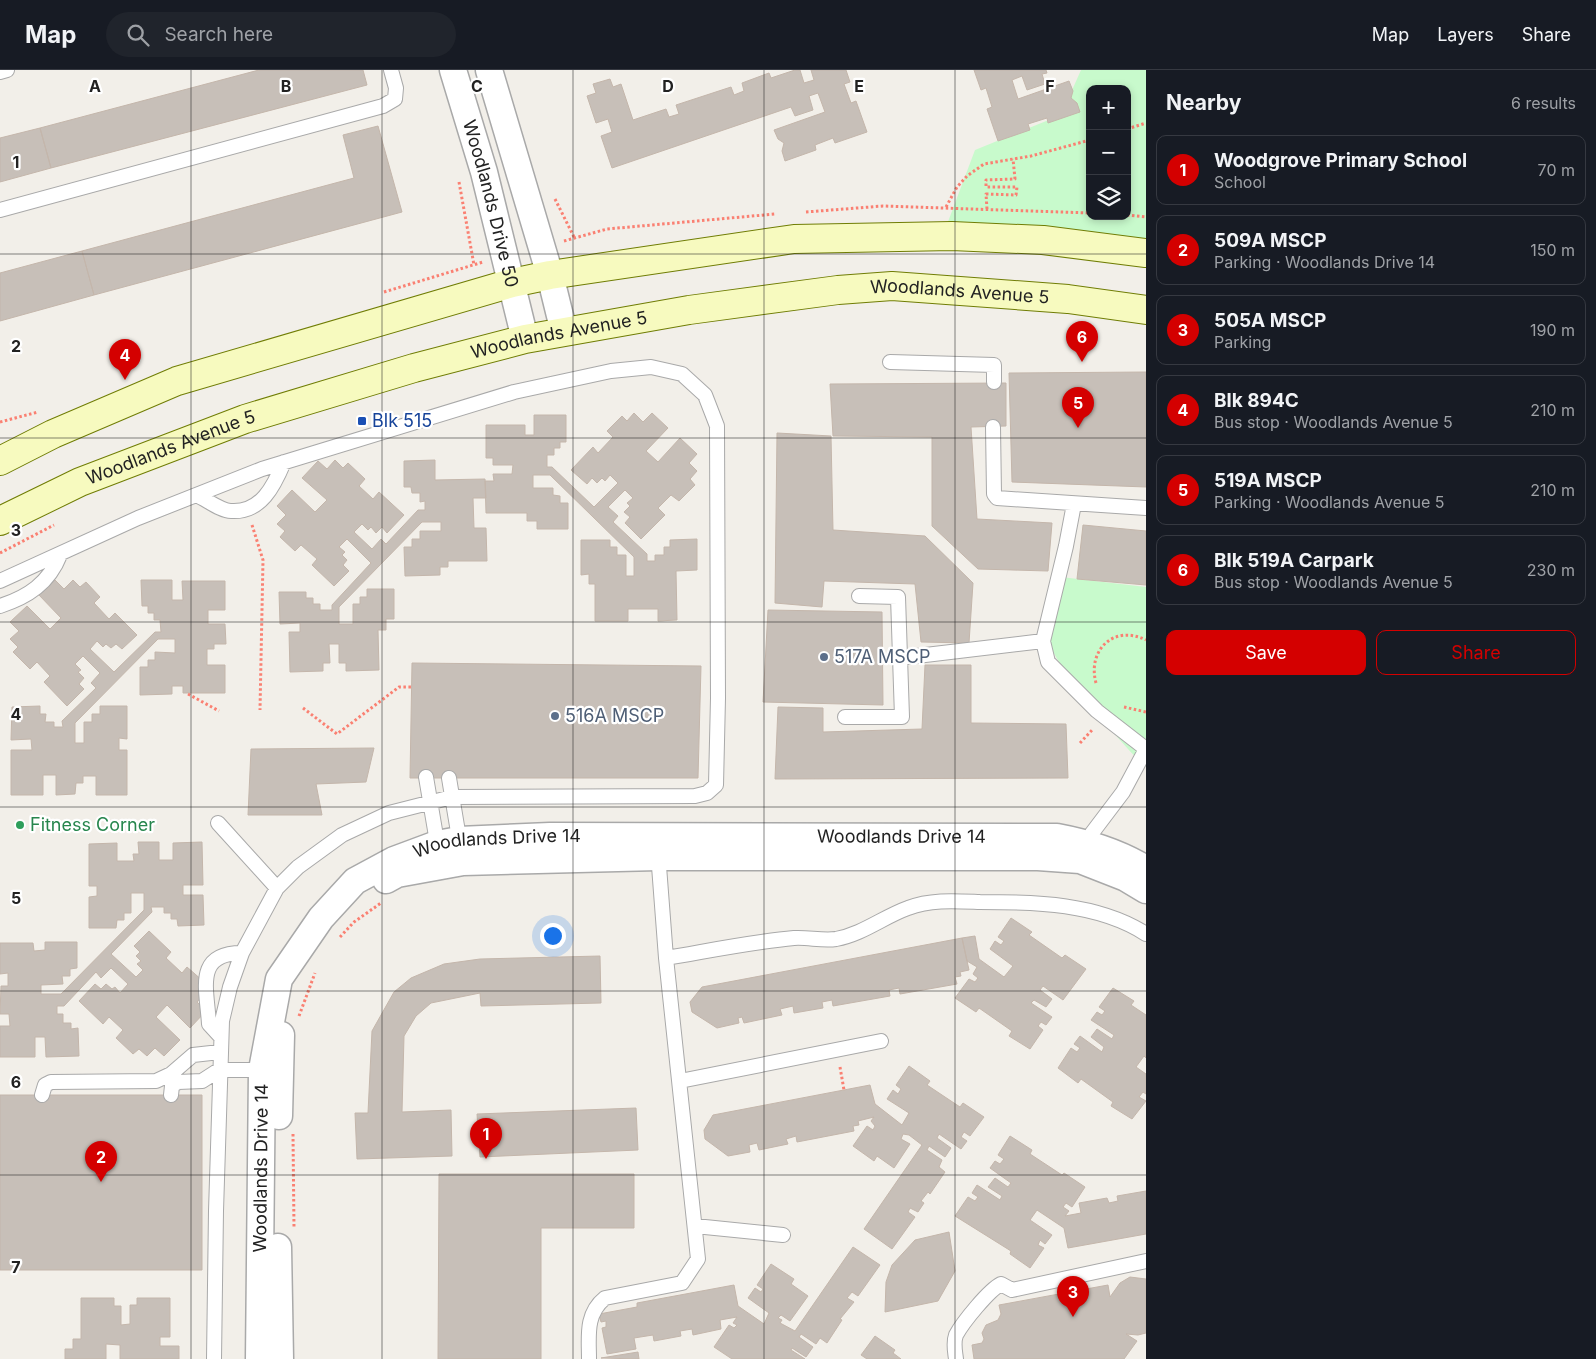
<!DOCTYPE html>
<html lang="en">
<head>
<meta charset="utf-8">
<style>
  :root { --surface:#171b24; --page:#20242c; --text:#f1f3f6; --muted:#9ea1a6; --line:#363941; --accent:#d40000 }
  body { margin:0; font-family:Inter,sans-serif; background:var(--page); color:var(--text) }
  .controls { position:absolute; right:15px; top:15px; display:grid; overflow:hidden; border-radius:10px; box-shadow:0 2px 8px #0003 }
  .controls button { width:45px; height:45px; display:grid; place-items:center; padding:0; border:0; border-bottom:1px solid var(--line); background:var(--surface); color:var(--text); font:25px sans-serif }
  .you { position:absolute; left:552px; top:865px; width:18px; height:18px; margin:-12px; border:4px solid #fff; border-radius:50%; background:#1a73e8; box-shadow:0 0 0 8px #1a73e833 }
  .badge { display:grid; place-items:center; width:32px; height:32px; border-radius:50%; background:var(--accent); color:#fff; font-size:16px; font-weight:700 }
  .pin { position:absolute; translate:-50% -41px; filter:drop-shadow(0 1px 2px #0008) }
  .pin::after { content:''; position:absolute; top:26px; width:18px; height:15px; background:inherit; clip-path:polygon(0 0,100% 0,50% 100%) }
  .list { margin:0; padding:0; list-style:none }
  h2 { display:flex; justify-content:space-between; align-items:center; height:65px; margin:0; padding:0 20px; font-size:21px }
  h2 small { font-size:16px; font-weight:400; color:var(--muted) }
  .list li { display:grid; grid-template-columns:32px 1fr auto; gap:15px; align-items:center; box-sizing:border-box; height:70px; margin:0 10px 10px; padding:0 10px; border:1px solid var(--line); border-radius:10px }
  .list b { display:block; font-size:19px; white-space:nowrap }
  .list p { margin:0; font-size:16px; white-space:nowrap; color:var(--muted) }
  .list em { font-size:16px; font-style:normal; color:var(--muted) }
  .actions { display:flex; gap:10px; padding:15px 20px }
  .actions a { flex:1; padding:11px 0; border:1px solid var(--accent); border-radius:10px; text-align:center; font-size:18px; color:var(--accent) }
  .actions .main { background:var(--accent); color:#fff }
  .icon { flex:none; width:28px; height:28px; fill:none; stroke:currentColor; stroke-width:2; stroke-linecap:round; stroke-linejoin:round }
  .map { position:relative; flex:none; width:1146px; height:1289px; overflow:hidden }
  header { display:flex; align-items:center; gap:30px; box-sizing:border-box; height:70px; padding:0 25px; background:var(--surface); border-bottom:1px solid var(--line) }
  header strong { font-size:24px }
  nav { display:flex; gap:28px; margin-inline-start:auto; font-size:18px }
  .search { width:350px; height:45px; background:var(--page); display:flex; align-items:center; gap:12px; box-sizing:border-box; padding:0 18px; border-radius:28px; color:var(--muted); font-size:19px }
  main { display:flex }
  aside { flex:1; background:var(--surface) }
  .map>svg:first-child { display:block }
  .park { fill:#c8facc; fill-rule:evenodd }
  .building { fill:#c7bfb8; stroke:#c4b6ab }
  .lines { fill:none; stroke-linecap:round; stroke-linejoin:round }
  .service-casing { stroke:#a9a9a9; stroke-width:16 }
  .minor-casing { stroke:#a9a9a9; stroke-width:29 }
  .secondary-casing { stroke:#707d05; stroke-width:30 }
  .path { stroke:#fa8072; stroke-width:3; stroke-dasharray:2.5 2.5; stroke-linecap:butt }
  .service { stroke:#fff; stroke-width:14 }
  .minor { stroke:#fff; stroke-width:26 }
  .secondary { stroke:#f7fabf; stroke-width:28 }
  .grid { fill:none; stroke:#222; stroke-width:1; stroke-opacity:0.55 }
  .transit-dot { fill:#1a4fb4; stroke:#fff; stroke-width:2 }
  .service-dot { fill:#5c6f8a; stroke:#fff; stroke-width:2 }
  .leisure-dot { fill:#2e9e5b; stroke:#fff; stroke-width:2 }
  .labels { text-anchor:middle; stroke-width:4.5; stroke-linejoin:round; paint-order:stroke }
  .street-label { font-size:18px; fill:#222; stroke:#fff }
  .transit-label { font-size:18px; fill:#164399; stroke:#fff; text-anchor:start }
  .service-label { font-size:18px; fill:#4e5e75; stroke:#fff; text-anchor:start }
  .leisure-label { font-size:18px; fill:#27864d; stroke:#fff; text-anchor:start }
  .grid-label { font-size:16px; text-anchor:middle; font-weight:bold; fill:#222; stroke:#fff; stroke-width:4.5; stroke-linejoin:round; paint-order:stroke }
</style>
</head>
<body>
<header>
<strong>Map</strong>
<div class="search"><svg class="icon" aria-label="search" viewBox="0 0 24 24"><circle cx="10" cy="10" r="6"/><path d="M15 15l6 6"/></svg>Search here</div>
<nav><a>Map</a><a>Layers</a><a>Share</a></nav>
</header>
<main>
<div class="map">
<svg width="1146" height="1289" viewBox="0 0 1146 1289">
  <rect width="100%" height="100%" fill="#f2efe9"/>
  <!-- park -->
  <path class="park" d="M1081,0H1146V183L943,165L975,80L1061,45ZM1090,19H1127V146H1090Z
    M1061,507L1146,517V697C1126,679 1049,592 1049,568C1050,549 1057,527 1061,507Z"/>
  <!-- building -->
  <path class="building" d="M259,0H363L367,15L51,98L40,58Z
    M795,0H800L804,13L814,10L811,0H846L850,12L844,14L851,33L856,31L867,62L835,73L833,68L815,75L816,80L785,91L782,81L784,73L778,69L774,60L825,42L818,23L809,26L813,40L795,46L791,37L612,98L601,66L612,62L608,49L596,53L587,26L596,23L593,14L610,9L613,17L621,14L633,50L666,39L669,47L679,44L676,35L731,17L734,25L744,21L742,13L769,3L771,8Z
    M974,0H1046L1047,3L1042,4L1045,14L1027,20L1022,6L1012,10L1018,29L1069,11L1073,21L1071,28L1077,33L1080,42L1048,53L1047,48L1028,54L1030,60L998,71L987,39L992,37L986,18L981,20Z
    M378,56L402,142L94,225L82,181L354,108L343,65Z
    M40,58L51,98L0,112V68Z
    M82,181L94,225L0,251V203Z
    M1146,302V417L1012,412L1009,303Z
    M1006,313V356L971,357L977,449L1052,453L1048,501L978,499L932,456V367L833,366L830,314Z
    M634,343L643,352L652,343L668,358L646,381L658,392L680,368L697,384L689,393L697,401L690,409L695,415L679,431L671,425L658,438L665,445L641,469L625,453L630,447L624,442L630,436L627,433L633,428L625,420L608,437L618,446L613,452L647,484V491H655V485H664V477H670V470L697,469V500L676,501L677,550L658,551V539H628V551H595V514H589V504L581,505V470H610V477H617V485H626V506H634V487L550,405H533V418H553V425L560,426V433H568V459H537V451H527V443H486L485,411H494L493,404H512L513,395H493V388H486V355H525V365H534V345H566V372H560V378H554V385H547V397H552L594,437L618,413L610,405L605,411L602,408L597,413L592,408L587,414L571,400L593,377L598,383L613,367L607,361L622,346L627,351Z
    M777,363L831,366L833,460L925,466L973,513L969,573L921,572L915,514L824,511L822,537L775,533Z
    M335,390L343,398L348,393L365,409L359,416L373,429L379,422L404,445L387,463L382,457L376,463L371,457L368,460L362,454L354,462L372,479L381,469L386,474L418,440H425V431L420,432V423H412L411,417H404V391L435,390V410L485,409L486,428H473L474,458H486L487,491H448V497H440V505L405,506L404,477H412V469H420V461H441V452H422L339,537V554H353V534H360V527H367V519H394V549H386V560H378L379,600L346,601V593H339V574H329L330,593H323V601L290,602L289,562H300V553L280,554L279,522H306V528H313V534H320V540H332V535L371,493L347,469L339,477L345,482L342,485L347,490L343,495L349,501L334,516L312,495L317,489L301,475L295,481L280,467L285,461L277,454L286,445L277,436L292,420L315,442L327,430L302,408L318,391L327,399Z
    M1083,455L1146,461V515L1077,509Z
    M55,510L64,519L73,510L80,517L86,512L100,527L94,533L109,549L115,543L137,565L122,579L116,574L111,578L106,574L103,577L97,571L90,579L114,602L155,562H161L160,550H154V543H148V536H142L141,510H172V530H183L182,511H225V540H208V554H225L226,574H214V579H207V595H225V623H183V616H172V624L140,625V597H148V590H155V582L175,583V569H158L75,653V673H84V652H92V644H100V636H127V669L119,668V680H127V725H96V706H83V713H76L75,724L56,725V705H43V725H11V680H32L31,669L11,670L12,637L40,636V644H46L45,652H54V657H63L62,651L96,618L91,613L100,603L83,586L75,594L81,600L78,602L84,608L79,614L84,619L67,636L44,612L50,606L37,592L30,599L13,582L18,577L10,569L19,561L10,552L27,536L50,559L61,548L39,525Z
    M768,540L882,542L883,635L763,632Z
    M412,593L701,596L698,708H410Z
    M925,595H971V653L1066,654L1068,708L775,709L778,637L823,638V662L922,659Z
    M374,678L366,712L316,714L322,745H248L251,679Z
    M138,772H159V790H173V773L202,772L203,815H183V825H203L204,855L178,856L177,849H171V843H164V837H151L152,842L111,884L136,907L143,900L137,894L141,891L136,886L140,882L134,876L149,861L171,882L166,888L182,903L187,897L203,911L198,916L205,923L197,932L206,941L190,958L167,935L156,947L180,970L164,986L155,978L147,986L139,979L133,984L116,968L123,960L109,947L103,954L79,931L95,914L101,919L106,914L112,919L115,917L120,923L128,914L111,898L101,908L96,902L64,936H57V944H63V953H71V959L78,958L79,986L46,987L45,967H35V987H0V956H10L9,944H0L1,916H8V903L0,904V873H33L34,881L45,880V872H77V898L70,899V906H62L63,914L41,915V924H61L144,840V823H131V843H124V850H117L116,858H89V827L97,826V816H89V774L117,773V791H134L133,784H139Z
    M1011,848L1032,862L1029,865L1062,888L1065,885L1086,899L1063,930L1043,916L1040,920L1052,929L1046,937L1034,930L1031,933L1052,947L1046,955L1041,952L1038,956L1043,960L1030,979L1009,966L1012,961L979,938L976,942L955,928L969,909L975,912L978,908L973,904L977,897L967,891L962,868L975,866L979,889L1004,907L1013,896L990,879L995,871L1001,875L1004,871L998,867Z
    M962,868L969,900L960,902L961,906L955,907L957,914L900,924L899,918L889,920L890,926L833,936L832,930L822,932L823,938L794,943L793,936L780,939L782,945L744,953L742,947L738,948L739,953L717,958L692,942L690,932L702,917Z
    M600,886L601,933L481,936L480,923L431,933L416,946L404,966L402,1042L451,1040L452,1086L357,1089L355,1043H368L372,961L394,922L411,908L444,894L480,889Z
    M1113,918L1134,931L1131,935L1146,945V988L1144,986L1136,997L1146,1004V1024L1143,1022L1139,1027L1146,1031L1132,1049L1111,1036L1113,1032L1081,1009L1078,1013L1058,998L1071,978L1077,982L1080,978L1074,974L1080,966L1102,982L1104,977L1091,967L1097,959L1112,969L1114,965L1091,950L1097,942L1102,945L1105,941L1099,937Z
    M909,996L930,1011L927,1015L960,1037L963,1033L984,1047L970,1066L964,1062L961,1067L967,1071L961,1079L939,1064L937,1068L951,1078L945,1087L929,1076L927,1080L942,1090L939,1097L945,1102L930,1124L928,1122L921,1131L924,1133L918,1142L910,1138L908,1142L915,1147L892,1179L864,1159L922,1075L909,1065L903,1064L901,1069L910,1074L894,1098L877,1086L874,1091L853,1076L867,1056L873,1060L875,1056L871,1051L874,1047L858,1051L859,1055L853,1056L854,1061L797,1072L796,1066L786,1069L788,1074L759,1080L757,1073L749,1075L750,1082L728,1086L705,1069L704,1060L713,1045L870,1015L875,1034L902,1055L909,1043L887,1029L893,1020L898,1024L901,1019L896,1015Z
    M0,1025H202V1200H0Z
    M636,1038L638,1080L480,1087L477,1044Z
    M1010,1066L1032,1080L1030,1084L1062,1105L1064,1103L1085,1117L1072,1137L1066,1133L1063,1137L1069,1141L1065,1146L1081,1143L1079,1133L1107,1128L1109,1133L1118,1131L1117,1126L1146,1121V1164L1068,1178L1064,1158L1037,1140L1030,1150L1052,1165L1045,1174L1040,1170L1038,1175L1044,1178L1030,1198L1010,1184L1011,1181L955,1146L968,1127L975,1131L978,1127L972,1123L977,1115L1000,1130L1002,1126L988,1117L995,1108L1008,1117L1011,1113L990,1098L995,1091L1000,1094L1004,1089L998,1085Z
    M439,1104H634V1158H541V1289H438Z
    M949,1162L955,1201L938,1231L885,1242L886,1212L892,1195L915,1170Z
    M853,1177L880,1195L858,1226L852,1222L847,1228L854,1232L840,1249L842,1250L827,1273L820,1268L816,1274L801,1264L799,1267L813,1277L806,1287L792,1278L791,1280L805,1289H732L714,1277L729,1255L734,1258L737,1255L733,1253L737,1247L720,1250L721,1259L693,1265L692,1259L680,1261L681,1266L654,1271L653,1265L634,1268L636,1279L607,1284L602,1258L606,1257V1251L601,1252L599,1244L637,1237V1233L734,1215L738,1236L764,1254L769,1243L748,1228L755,1218L761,1222L763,1219L757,1215L771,1194L794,1209L791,1214L808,1226L790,1251L781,1245L778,1248L782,1250L780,1253L795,1261Z
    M1130,1207L1146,1209V1263L1138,1265L1126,1264L1137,1271L1124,1289H974L972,1275L982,1273L984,1269L982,1263L986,1255L998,1250L1001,1244L999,1235L1108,1215L1110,1227L1120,1213Z
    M81,1228H114V1236H121V1255L130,1254V1235H137V1228H170V1267H160V1276H179V1289H120V1275L106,1274V1289H65V1279H73V1269H81Z
    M875,1266L895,1280L893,1283L901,1289H867L861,1285Z
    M638,1282L639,1289L601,1288Z"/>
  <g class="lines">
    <defs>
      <path id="service" d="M0,2L7,0
        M0,140L383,36L395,29L396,18L391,0
        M890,292L994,295V312
        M993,357L994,424L997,428L1146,438
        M196,425C206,429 221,441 231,441C261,443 274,416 284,392
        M1074,434L1066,476L1043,571L1048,592L1097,641L1146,679
        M0,511L138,448L262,399L514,322L611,301L651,297L682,304L705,325L717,356L718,628L716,715L707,723L695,726L452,727L389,743L342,765L298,797L277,818L242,883L230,917L222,951L216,1141L214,1289
        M0,536C28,527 49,513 60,485
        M900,588L1043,571
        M845,647H902L898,527L859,526
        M426,707L438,778
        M449,708L460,774
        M218,753L277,818
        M1084,778L1092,763L1123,722L1146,679
        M666,888C708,881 751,872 794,868C808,867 822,871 836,869C863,864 883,847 908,838C931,829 956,831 980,832C1035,832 1098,833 1146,864
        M220,966L209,954C207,919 194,883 242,883
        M680,1011L881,971
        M42,1025L45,1015L51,1012L156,1011L171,1004L193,985L220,982
        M171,1025L172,1016L178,1012L202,1011L219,1000H267
        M695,1156L783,1165
        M589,1289C589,1267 585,1244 605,1228L682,1213L698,1189L666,888L658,783
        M956,1289C955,1281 953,1273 956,1265C963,1252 989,1220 1001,1214L1012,1220L1146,1191"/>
      <g id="minor">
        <path id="s1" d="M453,0L484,102L525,269"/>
        <path d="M489,0L550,205L564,262"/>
        <path d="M386,810L397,804L463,792L658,787H1038L1080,790L1126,808L1146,820"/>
        <path d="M279,1046L281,965"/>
        <path d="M278,1177L280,1289"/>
        <path id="s2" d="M259,1289L262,1000L279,909L321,848L355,811L394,790L437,774L459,770L550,766L1057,767C1089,773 1118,782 1146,799"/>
      </g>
      <g id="secondary">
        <path d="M0,391L53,364L177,311L512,213L550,205L794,169L952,166L1043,170L1146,183"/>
        <path id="s3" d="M0,451L80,412L245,349L414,298L525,269L689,240L838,220L892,216L1068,229L1146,240"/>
      </g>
    </defs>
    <!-- service casing -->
    <use href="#service" class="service-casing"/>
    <!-- minor casing -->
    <use href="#minor" class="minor-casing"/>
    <!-- secondary casing -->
    <use href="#secondary" class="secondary-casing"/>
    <!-- path -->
    <path class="path" d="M1127,59L1146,53
      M459,112L474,195
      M555,129L575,169
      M946,137L957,117L967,106L984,94L1031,86L1090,70
      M987,139L986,124L1016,125L1017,117H986V110L1015,109L1013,89
      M806,142L883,136L1090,143
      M1127,145L1146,147
      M564,171L607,159L775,144
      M384,222L483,192
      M0,352L38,342
      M252,455L263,490L260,640
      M0,483L54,455
      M1096,613C1087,580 1114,554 1146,570
      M188,624L219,641
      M1124,637L1146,642
      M303,638L337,664L399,617H412
      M1080,673L1093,659
      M340,867L354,852L381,833
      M299,946L315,903
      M840,997L844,1020
      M293,1064L294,1158"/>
    <!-- service -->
    <use href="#service" class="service"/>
    <!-- minor -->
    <use href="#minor" class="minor"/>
    <!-- secondary -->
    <use href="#secondary" class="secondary"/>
  </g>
  <!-- grid -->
  <path class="grid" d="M191,0V1289M382,0V1289M573,0V1289M764,0V1289M955,0V1289M0,184H1146M0,368H1146M0,552H1146M0,737H1146M0,921H1146M0,1105H1146"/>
  <!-- markers -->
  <rect class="transit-dot" x="357" y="346" width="10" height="10" rx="2.5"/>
  <g class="service-dot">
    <circle cx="824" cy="587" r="5"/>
    <circle cx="555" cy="646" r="5"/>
  </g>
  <circle class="leisure-dot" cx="20" cy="755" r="5"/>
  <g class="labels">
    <!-- street labels -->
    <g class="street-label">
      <text dy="6" stroke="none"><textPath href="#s1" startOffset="139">Woodlands Drive 50</textPath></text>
      <text dy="6" stroke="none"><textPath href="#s3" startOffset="996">Woodlands Avenue 5</textPath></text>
      <text dy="6" stroke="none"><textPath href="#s3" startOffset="591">Woodlands Avenue 5</textPath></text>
      <text dy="6" stroke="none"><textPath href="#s3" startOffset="186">Woodlands Avenue 5</textPath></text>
      <text dy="6" stroke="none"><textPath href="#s2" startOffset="1061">Woodlands Drive 14</textPath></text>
      <text dy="6" stroke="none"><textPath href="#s2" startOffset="656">Woodlands Drive 14</textPath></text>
      <text dy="6" stroke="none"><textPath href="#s2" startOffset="191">Woodlands Drive 14</textPath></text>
    </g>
    <!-- transit labels -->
    <g class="transit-label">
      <text x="372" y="357">Blk 515</text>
    </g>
    <!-- service labels -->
    <g class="service-label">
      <text x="834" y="593">517A MSCP</text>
      <text x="565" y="652">516A MSCP</text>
    </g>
    <!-- leisure labels -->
    <g class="leisure-label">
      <text x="30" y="761">Fitness Corner</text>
    </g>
  </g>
  <g class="grid-label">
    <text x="95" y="22">A</text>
    <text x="286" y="22">B</text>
    <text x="477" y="22">C</text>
    <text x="668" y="22">D</text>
    <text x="859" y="22">E</text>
    <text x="1050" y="22">F</text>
    <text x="16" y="98">1</text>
    <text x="16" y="282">2</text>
    <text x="16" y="466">3</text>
    <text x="16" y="650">4</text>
    <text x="16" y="834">5</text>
    <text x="16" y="1018">6</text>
    <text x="16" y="1203">7</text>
  </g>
</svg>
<div class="controls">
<button>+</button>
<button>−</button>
<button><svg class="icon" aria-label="layers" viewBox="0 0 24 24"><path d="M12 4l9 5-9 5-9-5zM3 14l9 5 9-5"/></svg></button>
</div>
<div class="you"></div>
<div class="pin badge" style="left:486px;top:1089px">1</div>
<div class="pin badge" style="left:101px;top:1112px">2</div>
<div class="pin badge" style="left:1073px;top:1247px">3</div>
<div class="pin badge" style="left:125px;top:310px">4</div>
<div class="pin badge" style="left:1078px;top:358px">5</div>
<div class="pin badge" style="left:1082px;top:292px">6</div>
</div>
<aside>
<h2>Nearby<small>6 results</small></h2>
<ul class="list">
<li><span class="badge">1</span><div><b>Woodgrove Primary School</b><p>School</p></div><em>70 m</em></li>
<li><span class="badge">2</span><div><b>509A MSCP</b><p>Parking · Woodlands Drive 14</p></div><em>150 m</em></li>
<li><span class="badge">3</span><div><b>505A MSCP</b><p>Parking</p></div><em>190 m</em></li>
<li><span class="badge">4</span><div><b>Blk 894C</b><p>Bus stop · Woodlands Avenue 5</p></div><em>210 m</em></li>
<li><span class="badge">5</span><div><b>519A MSCP</b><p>Parking · Woodlands Avenue 5</p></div><em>210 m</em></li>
<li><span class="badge">6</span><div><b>Blk 519A Carpark</b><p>Bus stop · Woodlands Avenue 5</p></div><em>230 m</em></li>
</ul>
<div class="actions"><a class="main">Save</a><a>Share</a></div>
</aside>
</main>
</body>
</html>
